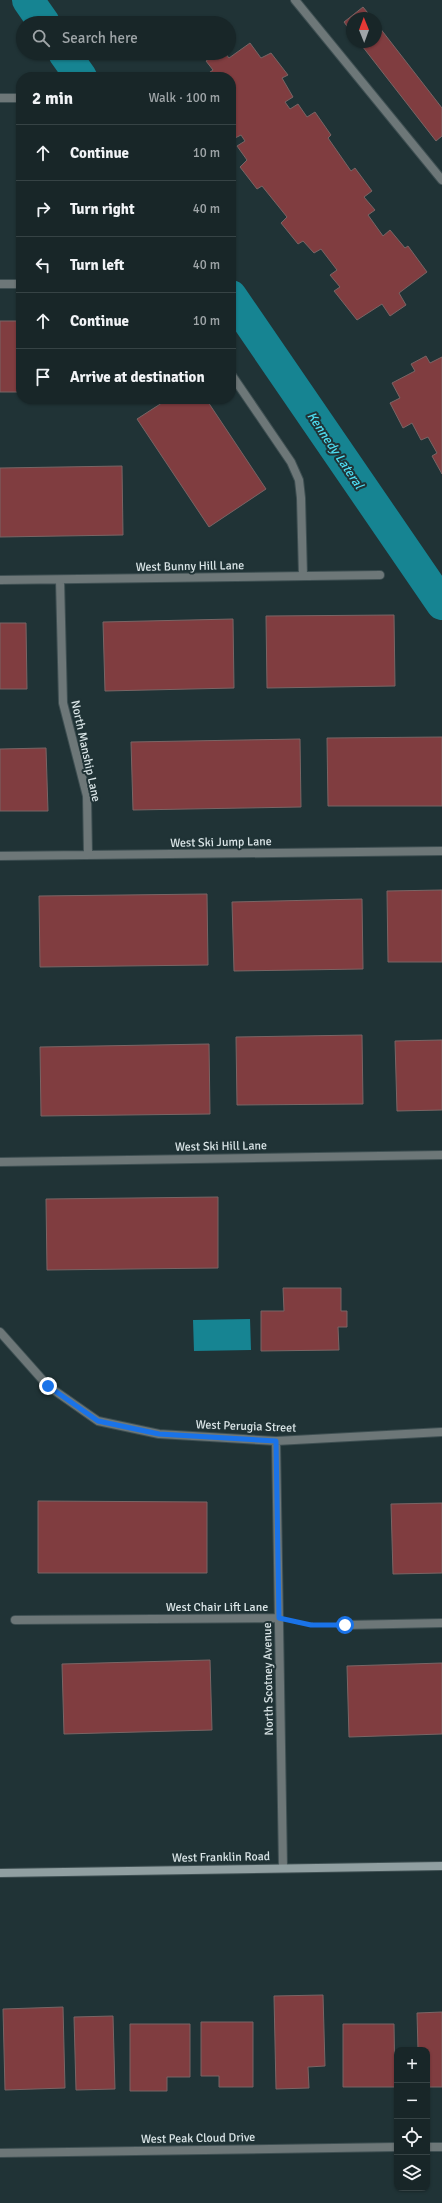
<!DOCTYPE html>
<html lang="en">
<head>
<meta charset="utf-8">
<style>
  :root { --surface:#182628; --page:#253234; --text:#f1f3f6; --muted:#9fa5a8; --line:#364345 }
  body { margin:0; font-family:Signika,sans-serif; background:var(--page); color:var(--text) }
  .controls { position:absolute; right:12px; bottom:12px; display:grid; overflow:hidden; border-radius:8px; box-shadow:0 1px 3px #0004 }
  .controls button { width:36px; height:36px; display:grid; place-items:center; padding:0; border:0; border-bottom:1px solid var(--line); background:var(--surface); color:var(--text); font:20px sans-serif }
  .compass { position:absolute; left:346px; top:12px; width:36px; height:36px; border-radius:50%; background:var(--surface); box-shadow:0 1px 3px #0004; rotate:359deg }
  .stop { position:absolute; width:12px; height:12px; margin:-9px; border:3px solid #1a73e8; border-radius:50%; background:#fff }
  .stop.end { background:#1a73e8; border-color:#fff; box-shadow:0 1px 4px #0008 }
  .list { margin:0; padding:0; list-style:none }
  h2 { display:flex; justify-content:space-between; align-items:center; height:52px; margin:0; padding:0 16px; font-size:17px }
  h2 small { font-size:13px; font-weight:400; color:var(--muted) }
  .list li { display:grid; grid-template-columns:26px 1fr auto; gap:12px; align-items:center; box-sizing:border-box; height:56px; padding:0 16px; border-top:1px solid var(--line) }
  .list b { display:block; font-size:15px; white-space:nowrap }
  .list em { font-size:13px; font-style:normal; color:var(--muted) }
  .icon { flex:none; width:22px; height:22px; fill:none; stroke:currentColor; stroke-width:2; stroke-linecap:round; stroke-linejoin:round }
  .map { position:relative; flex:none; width:442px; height:2203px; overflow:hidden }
  .search { position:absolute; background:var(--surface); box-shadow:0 1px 3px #0004; left:16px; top:16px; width:220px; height:44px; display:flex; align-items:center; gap:10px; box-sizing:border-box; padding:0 14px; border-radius:22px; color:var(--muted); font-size:15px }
  .panel { position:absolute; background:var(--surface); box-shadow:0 1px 3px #0004; left:16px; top:72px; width:220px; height:332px; border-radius:16px }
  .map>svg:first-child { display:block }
  .water { fill:#168492 }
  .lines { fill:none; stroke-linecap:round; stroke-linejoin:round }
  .canal { stroke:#168492; stroke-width:32 }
  .building { fill:#803d40; stroke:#796565 }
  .lane-casing { stroke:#3e4f52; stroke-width:10 }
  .street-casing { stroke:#3e4f52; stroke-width:10 }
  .secondary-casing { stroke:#3e4f52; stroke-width:10 }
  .path { stroke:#677679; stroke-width:2.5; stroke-dasharray:3 3; stroke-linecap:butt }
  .lane { stroke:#6d7778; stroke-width:8 }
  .street { stroke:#6d7778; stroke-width:8 }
  .secondary { stroke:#909fa1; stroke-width:8 }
  .route { stroke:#1a73e8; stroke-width:5 }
  .labels { text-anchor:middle; stroke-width:4; stroke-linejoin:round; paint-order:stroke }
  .street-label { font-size:12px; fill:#dae5e7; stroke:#203336 }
  .water-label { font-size:13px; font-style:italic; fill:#4eddf1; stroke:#203336 }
</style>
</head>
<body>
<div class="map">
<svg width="442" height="2203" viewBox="0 0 442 2203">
  <rect width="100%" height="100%" fill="#203336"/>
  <!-- water -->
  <path class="water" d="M250,1319L251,1350L194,1351L193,1320Z"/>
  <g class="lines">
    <!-- canal -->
    <path class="canal" d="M28,0L44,23
      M64,53L81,77
      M231,296L442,604"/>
  </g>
  <!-- building -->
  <path class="building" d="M363,7L372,18H352V33L344,22Z
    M376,23L442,108V136L436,141L359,42H376Z
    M250,43L261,58L271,53L288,75L282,78L293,97L285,102L290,109L298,104L307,117L315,112L331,135L328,138L351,171L355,168L372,191L364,197L375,210L368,215L383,236L390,230L405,248L408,246L427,272L399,293L406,305L390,316L382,304L357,320L334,291L340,287L330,275L337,270L321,249L314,253L303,241L298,244L281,223L287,217L262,186L257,189L240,167L247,160L237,146L245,141L241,135L233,139L231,136V77H203L213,70L206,61L219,53H225L229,58Z
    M0,321H21V392H0Z
    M426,356L430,363L442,357V474L432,456L437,453L428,437L421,440L412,423L403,428L390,403L400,398L392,383L415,371L411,364Z
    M168,399H206L266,489L209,527L137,419Z
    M122,466L123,535L0,537V468Z
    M394,615L395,686L267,688L266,616Z
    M233,619L234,688L105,691L103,622Z
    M0,623H26L27,689H0Z
    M442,737V806H328L327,738Z
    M300,739L301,807L133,810L131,742Z
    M46,748L48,811H0V749Z
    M442,890V962H388L387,891Z
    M207,894L208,965L40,967L39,896Z
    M362,899L363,969L234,971L232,902Z
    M362,1035L363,1104L237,1105L236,1037Z
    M442,1040V1110L397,1111L395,1041Z
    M209,1044L210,1114L41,1116L40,1047Z
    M218,1197V1268L47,1270L46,1199Z
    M283,1288H341V1311H347V1327H338L339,1350L261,1351V1311H284Z
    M38,1501L207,1502V1573H38Z
    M442,1503V1573L393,1574L391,1504Z
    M210,1660L212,1730L64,1734L62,1664Z
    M442,1663V1734L349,1737L347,1666Z
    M323,1995L325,2066L308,2067L309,2088L276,2089L274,1996Z
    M63,2007L65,2088L5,2090L3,2009Z
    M442,2012V2087H427V2050H418L417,2013Z
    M113,2016L115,2089L76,2090L74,2017Z
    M201,2022H253V2087H219V2076H201Z
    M130,2024H190V2077H167V2091H130Z
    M343,2024H394L395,2087H343Z"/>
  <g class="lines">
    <defs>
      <path id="lane" d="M295,0L442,180"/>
      <path id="street" d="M0,98H21
        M0,284H21
        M231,374L291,462L299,480L301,498L303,576
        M0,580L380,575
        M60,580L63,703L87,796L88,855
        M0,856L442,851
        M0,1162L442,1155
        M0,1332L48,1386L98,1421L159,1434L276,1441L442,1432
        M276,1441L283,1868
        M15,1620L279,1618
        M345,1625L442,1623
        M427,2147H442
        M0,2153L397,2147"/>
      <path id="secondary" d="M0,1873L442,1866"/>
    </defs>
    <!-- lane casing -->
    <use href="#lane" class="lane-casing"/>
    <!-- street casing -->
    <use href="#street" class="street-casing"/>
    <!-- secondary casing -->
    <use href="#secondary" class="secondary-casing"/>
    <!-- path -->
    <path class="path" d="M298,1623L325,1625"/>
    <!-- lane -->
    <use href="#lane" class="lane"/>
    <!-- street -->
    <use href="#street" class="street"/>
    <!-- secondary -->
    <use href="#secondary" class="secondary"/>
  </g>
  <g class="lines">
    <!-- route -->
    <path class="route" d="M48,1386L98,1421L159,1434L276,1441L279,1618L311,1625H345"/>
  </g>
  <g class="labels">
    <!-- street labels -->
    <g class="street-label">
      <text transform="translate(190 566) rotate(-1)" y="4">West Bunny Hill Lane</text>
      <text transform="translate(86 751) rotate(78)" y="4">North Manship Lane</text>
      <text transform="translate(221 842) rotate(-1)" y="4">West Ski Jump Lane</text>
      <text transform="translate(221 1146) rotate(-1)" y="4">West Ski Hill Lane</text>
      <text transform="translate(246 1426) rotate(2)" y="4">West Perugia Street</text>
      <text x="217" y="1611">West Chair Lift Lane</text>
      <text transform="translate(268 1679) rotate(-91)" y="4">North Scotney Avenue</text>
      <text transform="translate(221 1857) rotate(-1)" y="4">West Franklin Road</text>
      <text transform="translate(198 2138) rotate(-1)" y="4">West Peak Cloud Drive</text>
    </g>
    <!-- water labels -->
    <g class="water-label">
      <text transform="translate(336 450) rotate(56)" y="5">Kennedy Lateral</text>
    </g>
  </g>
</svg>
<div class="controls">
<button>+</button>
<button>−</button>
<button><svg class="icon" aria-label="locate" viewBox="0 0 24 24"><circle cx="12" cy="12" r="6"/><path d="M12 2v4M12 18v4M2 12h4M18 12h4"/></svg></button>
<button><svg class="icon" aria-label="layers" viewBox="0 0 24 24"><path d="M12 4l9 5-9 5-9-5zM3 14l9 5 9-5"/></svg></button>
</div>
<svg class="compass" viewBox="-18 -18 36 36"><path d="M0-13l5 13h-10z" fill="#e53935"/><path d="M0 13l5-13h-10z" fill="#9fa5a8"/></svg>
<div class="stop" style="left:345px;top:1625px"></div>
<div class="stop end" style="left:48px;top:1386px"></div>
<div class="search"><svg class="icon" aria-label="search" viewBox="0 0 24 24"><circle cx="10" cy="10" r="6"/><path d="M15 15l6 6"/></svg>Search here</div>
<section class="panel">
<h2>2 min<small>Walk · 100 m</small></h2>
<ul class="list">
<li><svg class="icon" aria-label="ahead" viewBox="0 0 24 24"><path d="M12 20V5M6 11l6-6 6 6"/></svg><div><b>Continue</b></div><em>10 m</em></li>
<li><svg class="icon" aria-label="right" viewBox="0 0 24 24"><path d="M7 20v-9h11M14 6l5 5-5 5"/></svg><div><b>Turn right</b></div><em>40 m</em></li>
<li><svg class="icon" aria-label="left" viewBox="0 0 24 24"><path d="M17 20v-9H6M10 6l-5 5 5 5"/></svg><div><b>Turn left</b></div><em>40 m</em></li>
<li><svg class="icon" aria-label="ahead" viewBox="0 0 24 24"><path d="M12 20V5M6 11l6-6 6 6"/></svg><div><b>Continue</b></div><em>10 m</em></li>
<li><svg class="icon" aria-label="arrive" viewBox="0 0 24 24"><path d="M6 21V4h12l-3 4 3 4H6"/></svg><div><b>Arrive at destination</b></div></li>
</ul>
</section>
</div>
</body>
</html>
